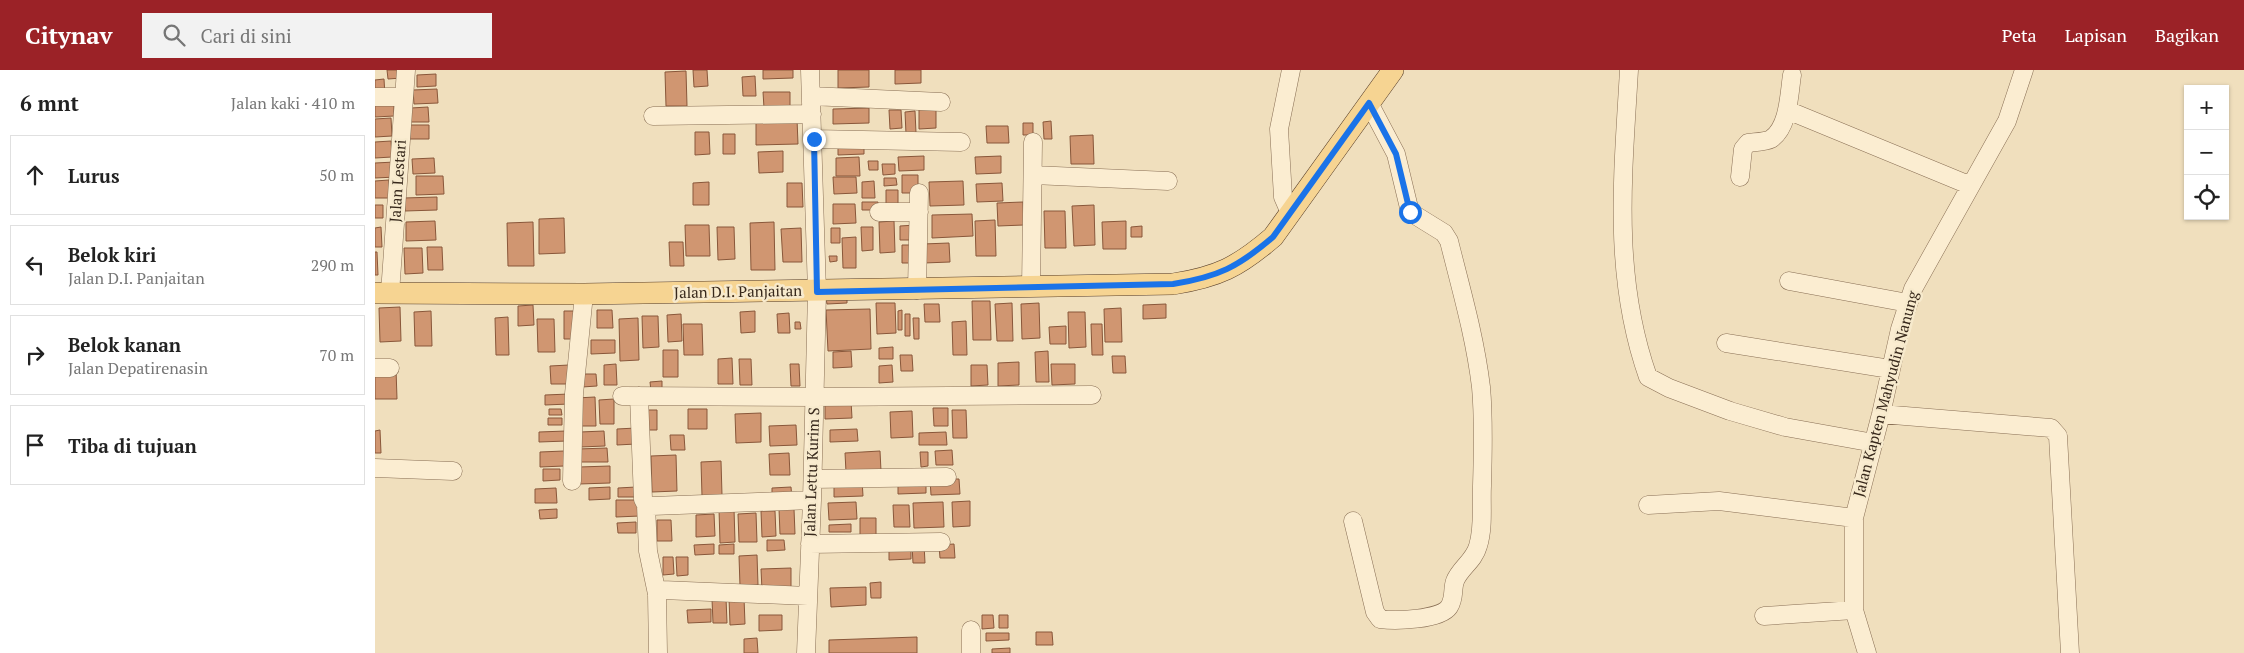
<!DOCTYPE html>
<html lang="id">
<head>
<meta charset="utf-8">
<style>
  :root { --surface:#fff; --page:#f2f2f2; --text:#222; --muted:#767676; --line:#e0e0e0; --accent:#9b2227 }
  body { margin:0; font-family:"PT Serif",serif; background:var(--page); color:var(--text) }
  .controls { position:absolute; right:15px; top:15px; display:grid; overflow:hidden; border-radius:0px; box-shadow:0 1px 4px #0004 }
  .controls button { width:45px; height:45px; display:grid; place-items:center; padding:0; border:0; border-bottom:1px solid var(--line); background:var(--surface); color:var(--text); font:25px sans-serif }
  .stop { position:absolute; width:15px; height:15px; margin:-11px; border:4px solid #1a73e8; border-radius:50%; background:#fff }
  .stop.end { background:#1a73e8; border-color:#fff; box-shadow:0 1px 5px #0008 }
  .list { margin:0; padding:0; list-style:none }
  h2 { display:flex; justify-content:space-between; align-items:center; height:65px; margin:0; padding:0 20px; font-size:21px }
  h2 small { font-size:16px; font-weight:400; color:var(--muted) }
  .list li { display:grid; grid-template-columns:32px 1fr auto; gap:15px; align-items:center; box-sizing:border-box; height:80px; margin:0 10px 10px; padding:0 10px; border:1px solid var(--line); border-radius:0px }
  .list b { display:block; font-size:19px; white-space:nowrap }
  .list p { margin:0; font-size:16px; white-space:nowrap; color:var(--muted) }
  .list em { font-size:16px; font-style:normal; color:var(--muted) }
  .icon { flex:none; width:28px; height:28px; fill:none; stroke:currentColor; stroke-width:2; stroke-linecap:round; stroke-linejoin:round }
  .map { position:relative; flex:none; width:1869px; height:583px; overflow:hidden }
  header { display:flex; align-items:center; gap:30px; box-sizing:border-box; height:70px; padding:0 25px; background:var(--accent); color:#fff }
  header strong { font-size:24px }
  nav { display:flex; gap:28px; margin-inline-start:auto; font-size:18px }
  .search { width:350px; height:45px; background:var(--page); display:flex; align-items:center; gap:12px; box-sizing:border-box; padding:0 18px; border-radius:0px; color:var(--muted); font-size:19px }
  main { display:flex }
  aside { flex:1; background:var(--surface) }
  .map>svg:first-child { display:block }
  .building { fill:#d09671; stroke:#89573a }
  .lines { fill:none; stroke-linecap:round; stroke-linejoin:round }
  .minor-casing { stroke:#896f55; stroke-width:19 }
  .major-casing { stroke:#563d2a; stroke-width:22 }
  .minor { stroke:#fbedd1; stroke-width:18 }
  .major { stroke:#f6d492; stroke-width:21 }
  .route { stroke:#1a73e8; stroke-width:6 }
  .labels { text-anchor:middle; stroke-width:5; stroke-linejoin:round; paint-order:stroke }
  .street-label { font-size:15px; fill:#37281b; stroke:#f7eacd }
</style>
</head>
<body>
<header>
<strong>Citynav</strong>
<div class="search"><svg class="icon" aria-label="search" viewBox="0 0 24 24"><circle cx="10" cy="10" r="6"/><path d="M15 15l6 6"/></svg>Cari di sini</div>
<nav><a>Peta</a><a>Lapisan</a><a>Bagikan</a></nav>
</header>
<main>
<aside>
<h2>6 mnt<small>Jalan kaki · 410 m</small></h2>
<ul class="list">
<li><svg class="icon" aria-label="ahead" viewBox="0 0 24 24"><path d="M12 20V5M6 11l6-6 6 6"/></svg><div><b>Lurus</b></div><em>50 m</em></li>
<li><svg class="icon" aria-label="left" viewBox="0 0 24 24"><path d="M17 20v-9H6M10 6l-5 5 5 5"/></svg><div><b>Belok kiri</b><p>Jalan D.I. Panjaitan</p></div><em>290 m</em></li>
<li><svg class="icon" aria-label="right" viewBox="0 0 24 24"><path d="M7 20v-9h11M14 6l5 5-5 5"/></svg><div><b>Belok kanan</b><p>Jalan Depatirenasin</p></div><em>70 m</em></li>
<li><svg class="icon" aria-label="arrive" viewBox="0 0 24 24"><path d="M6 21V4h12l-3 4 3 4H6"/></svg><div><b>Tiba di tujuan</b></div></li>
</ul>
</aside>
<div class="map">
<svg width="1869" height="583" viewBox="0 0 1869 583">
  <rect width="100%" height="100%" fill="#f0dfbd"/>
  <!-- building -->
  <path class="building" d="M12,0H27V8L13,9Z
    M318,0H332L333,16L319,17Z
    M388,0H418V8L388,9Z
    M463,0H494V17L463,18Z
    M520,0H546V13L520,14Z
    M311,1L312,36H291L290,2Z
    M61,4V16L42,17V5Z
    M380,6L381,26H368L367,7Z
    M9,9L10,26H0V10Z
    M62,19L63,33L39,34L38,20Z
    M388,22H415V37L389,38Z
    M19,34V46L0,47V35Z
    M53,37L54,52H36V38Z
    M544,37H561V58L544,59Z
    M494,38V53L458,54V39Z
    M514,40H526L527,58L515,59Z
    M540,41L541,63L531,64L530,42Z
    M16,48L17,66L0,67V49Z
    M422,49L423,74L381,75V50Z
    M676,51L677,69H669L668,52Z
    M648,53H658V65H648Z
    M34,55H54V69H35Z
    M611,56H633L634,73H612Z
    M320,62H334L335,84L320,85Z
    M348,64H360V84H348Z
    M718,65L719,94H696L695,66Z
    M16,71L17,87L0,88V72Z
    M489,73V84L463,85V74Z
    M408,81V102L384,103L383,82Z
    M549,86V100L524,101L523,87Z
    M626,86V103L601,104L600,87Z
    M484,87L485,106H461V88Z
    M59,88L60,103L38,104L37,89Z
    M493,91H503V100H494Z
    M20,92L21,107L0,108V93Z
    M507,94H520V104L508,105Z
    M527,105H543V123H527Z
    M41,106H68L69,124L41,125Z
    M458,107H481L482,123L459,124Z
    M509,108H521L522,115L509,116Z
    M14,110V128H0V111Z
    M499,111L500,128H487V112Z
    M588,111L589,135L555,136L554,112Z
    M334,112V135H318V113Z
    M412,113H427L428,137H412Z
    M627,113L628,131L602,132L601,114Z
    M511,120H523V134H511Z
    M62,127V140L30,141L29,128Z
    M487,132H503V140H487Z
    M648,132L649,155L623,156L622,133Z
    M458,134H480L481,153L458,154Z
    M0,135H8V148H0Z
    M719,135L720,175L699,176L697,136Z
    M669,141H690L691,178H670Z
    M597,144L598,166L557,168V145Z
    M189,148L190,183L164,184V149Z
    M620,150L621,186H601L600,151Z
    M60,151L61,170L31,171V152Z
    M519,151L520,182L505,183L504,152Z
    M751,151V179H728L727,152Z
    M158,152L159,196H133L132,153Z
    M399,152L400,200H376L375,153Z
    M310,155H334L335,186H311Z
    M541,155V170H525V156Z
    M767,156V167H756V157Z
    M6,157L7,177H0V158Z
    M342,157H359L360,189L343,190Z
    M486,157H498V180L487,181Z
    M426,158L427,192H408L406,159Z
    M456,158H465V173H456Z
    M481,167V198H468L467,168Z
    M294,172H308L309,196H295Z
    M574,173L575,192L549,193L548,174Z
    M527,175H540L541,193H527Z
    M52,177H67L68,200H53Z
    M29,178H47L48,203L30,204Z
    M0,182H2L3,205H0Z
    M454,186H462V191L455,192Z
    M472,227V233L452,234L451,228Z
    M597,231H615L616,270H598Z
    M501,233H520L521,263L502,264Z
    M637,233L638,271H622L620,234Z
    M664,233L665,268L647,269L646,234Z
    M549,234H564L565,252H550Z
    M791,234V248L768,249V235Z
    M158,235L159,255L143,256V236Z
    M25,237L26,271L5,272L4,238Z
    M746,238L747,272H730L729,239Z
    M495,239L496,279L453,281L451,240Z
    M222,240H237L238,258H222Z
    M527,240V260H523V241Z
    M56,241L57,276H40L39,242Z
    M189,241H201V269H189Z
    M380,241V262L366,263L365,242Z
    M693,242H710L711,277L694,278Z
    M414,243L415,263H403L402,244Z
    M306,244L307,271L293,272L292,245Z
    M530,244H535V266H530Z
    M267,246H283L284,277L268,278Z
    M133,247L134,285H121L120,248Z
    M263,248L264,290L245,291L244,249Z
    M538,248H544V269H539Z
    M162,249H179L180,282H163Z
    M591,251L592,285H578L577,252Z
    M420,252H425L426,259H420Z
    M308,254H327L328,285H309Z
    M716,254H727L728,285H717Z
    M691,256V274H675L674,257Z
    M216,270H240V283L216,284Z
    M518,277V289H504V278Z
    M288,280H303V307H288Z
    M476,281L477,297L458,298V282Z
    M673,281L674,312H661L660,282Z
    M525,285H537L538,301H526Z
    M737,286H750L751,303H738Z
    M357,288L358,314H343V289Z
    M364,289H376L377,315H365Z
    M644,292V315L623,316V293Z
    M241,294L242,315H229V295Z
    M415,294H424L425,316H416Z
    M676,294H700V314L677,315Z
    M194,295L195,314H176L175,296Z
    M517,295L518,312L504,313V296Z
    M596,295H612L613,315L596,316Z
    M21,299L22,329H0V300Z
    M207,304H221L222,316L207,317Z
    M287,311V321H276L275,312Z
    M194,324V334L170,335V325Z
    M220,327L221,356H202L201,328Z
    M239,329V354H225L224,330Z
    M476,331L477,348L450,349V332Z
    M558,338H573V356H559Z
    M174,339H186L187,345H174Z
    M313,339H332V359H313Z
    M273,340H282V360H274Z
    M577,340H591L592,368H578Z
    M537,341L538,367L516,368L515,342Z
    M386,343V372L361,373L360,344Z
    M173,348H187V355H173Z
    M421,355L422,375L395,376L394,356Z
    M261,358V374L242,375V359Z
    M482,359L483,371L455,372V360Z
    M5,360L6,383H0V361Z
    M191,361L192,371L164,372V362Z
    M229,361L230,376L205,377V362Z
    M571,362L572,375H544V363Z
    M295,365H309L310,380H296Z
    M232,378L233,392H203V379Z
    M577,380L578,395H561L560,381Z
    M189,381V396L165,397V382Z
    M505,381L506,401L471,402L470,383Z
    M545,382H553V396L546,397Z
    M414,383L415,405H395L394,384Z
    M301,385L302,421L277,422L276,386Z
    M346,391L347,425L327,426L326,392Z
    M235,396V413L204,414V397Z
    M168,399H185V410L168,411Z
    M551,409V423L523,424V410Z
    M555,409H584L585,424L556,425Z
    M487,410L488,426L459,427V411Z
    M235,417V429L214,430V418Z
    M261,417V427H243V418Z
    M416,417L417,429L397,430V418Z
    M181,418L182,433H160V419Z
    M241,430H264L265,446L241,447Z
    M595,431V456L578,457L577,432Z
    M481,432L482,449L454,450L453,433Z
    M568,432L569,457L539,458L538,433Z
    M518,435H534L535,457H519Z
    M182,439V448L165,449L164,440Z
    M344,439H359L360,472L345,473Z
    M404,439H419L420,464H405Z
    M386,441H400L401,466L387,467Z
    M381,443L382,472H364L363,444Z
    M339,444L340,466L321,467V445Z
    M485,448H501V471L485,472Z
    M282,450H296L297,471H282Z
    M261,452V463H243L242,453Z
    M476,454V462H454V455Z
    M392,470H409L410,480L392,481Z
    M339,474V484L320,485L319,475Z
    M359,474V484H344V475Z
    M549,474L550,493H538L537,475Z
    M579,474L580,488H565L564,475Z
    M514,475H536V489L514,490Z
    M382,485L383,515L365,516L364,486Z
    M288,487H298L299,504L288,505Z
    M301,487H313V505L302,506Z
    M416,498V519L387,520L386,499Z
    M506,512V528H496L495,513Z
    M491,517V535L456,537L455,518Z
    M351,528L352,553H338L337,529Z
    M354,528H369L370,554L355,555Z
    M336,539V552L313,553L312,540Z
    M384,545H407V560L384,561Z
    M607,545H618L619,558L607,559Z
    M624,545H633V558H624Z
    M661,562H677L678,575H661Z
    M611,563H634V570L611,571Z
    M542,567V583H454V570Z
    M382,568L383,583H369V569Z
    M635,578V583H617V579Z"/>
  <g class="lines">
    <defs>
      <path id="minor" d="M1254,0C1248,105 1237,205 1273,307L1294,318L1355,341L1410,357L1499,373
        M436,26L566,32
        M0,27H29
        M1412,40L1594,115
        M278,46L437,44
        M439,69L586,72
        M658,105L793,111
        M1365,107L1368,79L1373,73C1380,72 1390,72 1396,69C1414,57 1414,24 1417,5
        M504,142H544
        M915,143L908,127L904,59L916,0
        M1414,211L1533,233
        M656,217L658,72
        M542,220L544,123
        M15,223L31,0
        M1351,273L1515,299
        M0,298H15
        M247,326L439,327L717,325
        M264,326L268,429L271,435L277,436L437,430
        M1506,344L1676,358L1683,366L1695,583
        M0,398L78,401
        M438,409L572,407
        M197,411L199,324L209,224
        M271,435L273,481L282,524
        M1273,435L1344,431L1479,448
        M978,451L1000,542L1005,549C1020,551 1065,550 1074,537C1080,528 1077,519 1080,511C1085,498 1099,491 1103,476C1109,457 1106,435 1107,416C1108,383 1109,349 1106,317C1100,267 1086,219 1074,171L1069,163L1035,142L1021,84L994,33
        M435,474L566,472
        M1389,546L1479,540
        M596,560V583
        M283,583L282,524L287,520L433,526
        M431,583L437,430L442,222L435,0
        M1492,583L1479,540V448L1506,344L1525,259L1538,219L1632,51L1649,0"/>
      <path id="major" d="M0,223L209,224L798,214C843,207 863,197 898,167L1018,0"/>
    </defs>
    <!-- minor casing -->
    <use href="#minor" class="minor-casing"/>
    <!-- major casing -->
    <use href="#major" class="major-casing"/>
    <!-- minor -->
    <use href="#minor" class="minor"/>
    <!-- major -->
    <use href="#major" class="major"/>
  </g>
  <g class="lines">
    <!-- route -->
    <path class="route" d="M439,69L442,222L798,214C843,207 863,197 898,167L994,33L1021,84L1035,142"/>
  </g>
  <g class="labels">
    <!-- street labels -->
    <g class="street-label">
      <text transform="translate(23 111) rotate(-86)" y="5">Jalan Lestari</text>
      <text transform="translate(363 222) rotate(-1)" y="5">Jalan D.I. Panjaitan</text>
      <text transform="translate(1511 324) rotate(-75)" y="5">Jalan Kapten Mahyudin Nanung</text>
      <text transform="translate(437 402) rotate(-88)" y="5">Jalan Lettu Kurim S</text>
    </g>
  </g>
</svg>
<div class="controls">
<button>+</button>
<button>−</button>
<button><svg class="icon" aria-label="locate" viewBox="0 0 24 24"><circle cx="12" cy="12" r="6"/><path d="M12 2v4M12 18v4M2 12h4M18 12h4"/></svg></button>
</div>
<div class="stop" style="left:1035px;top:142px"></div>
<div class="stop end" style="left:439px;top:69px"></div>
</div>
</main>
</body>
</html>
